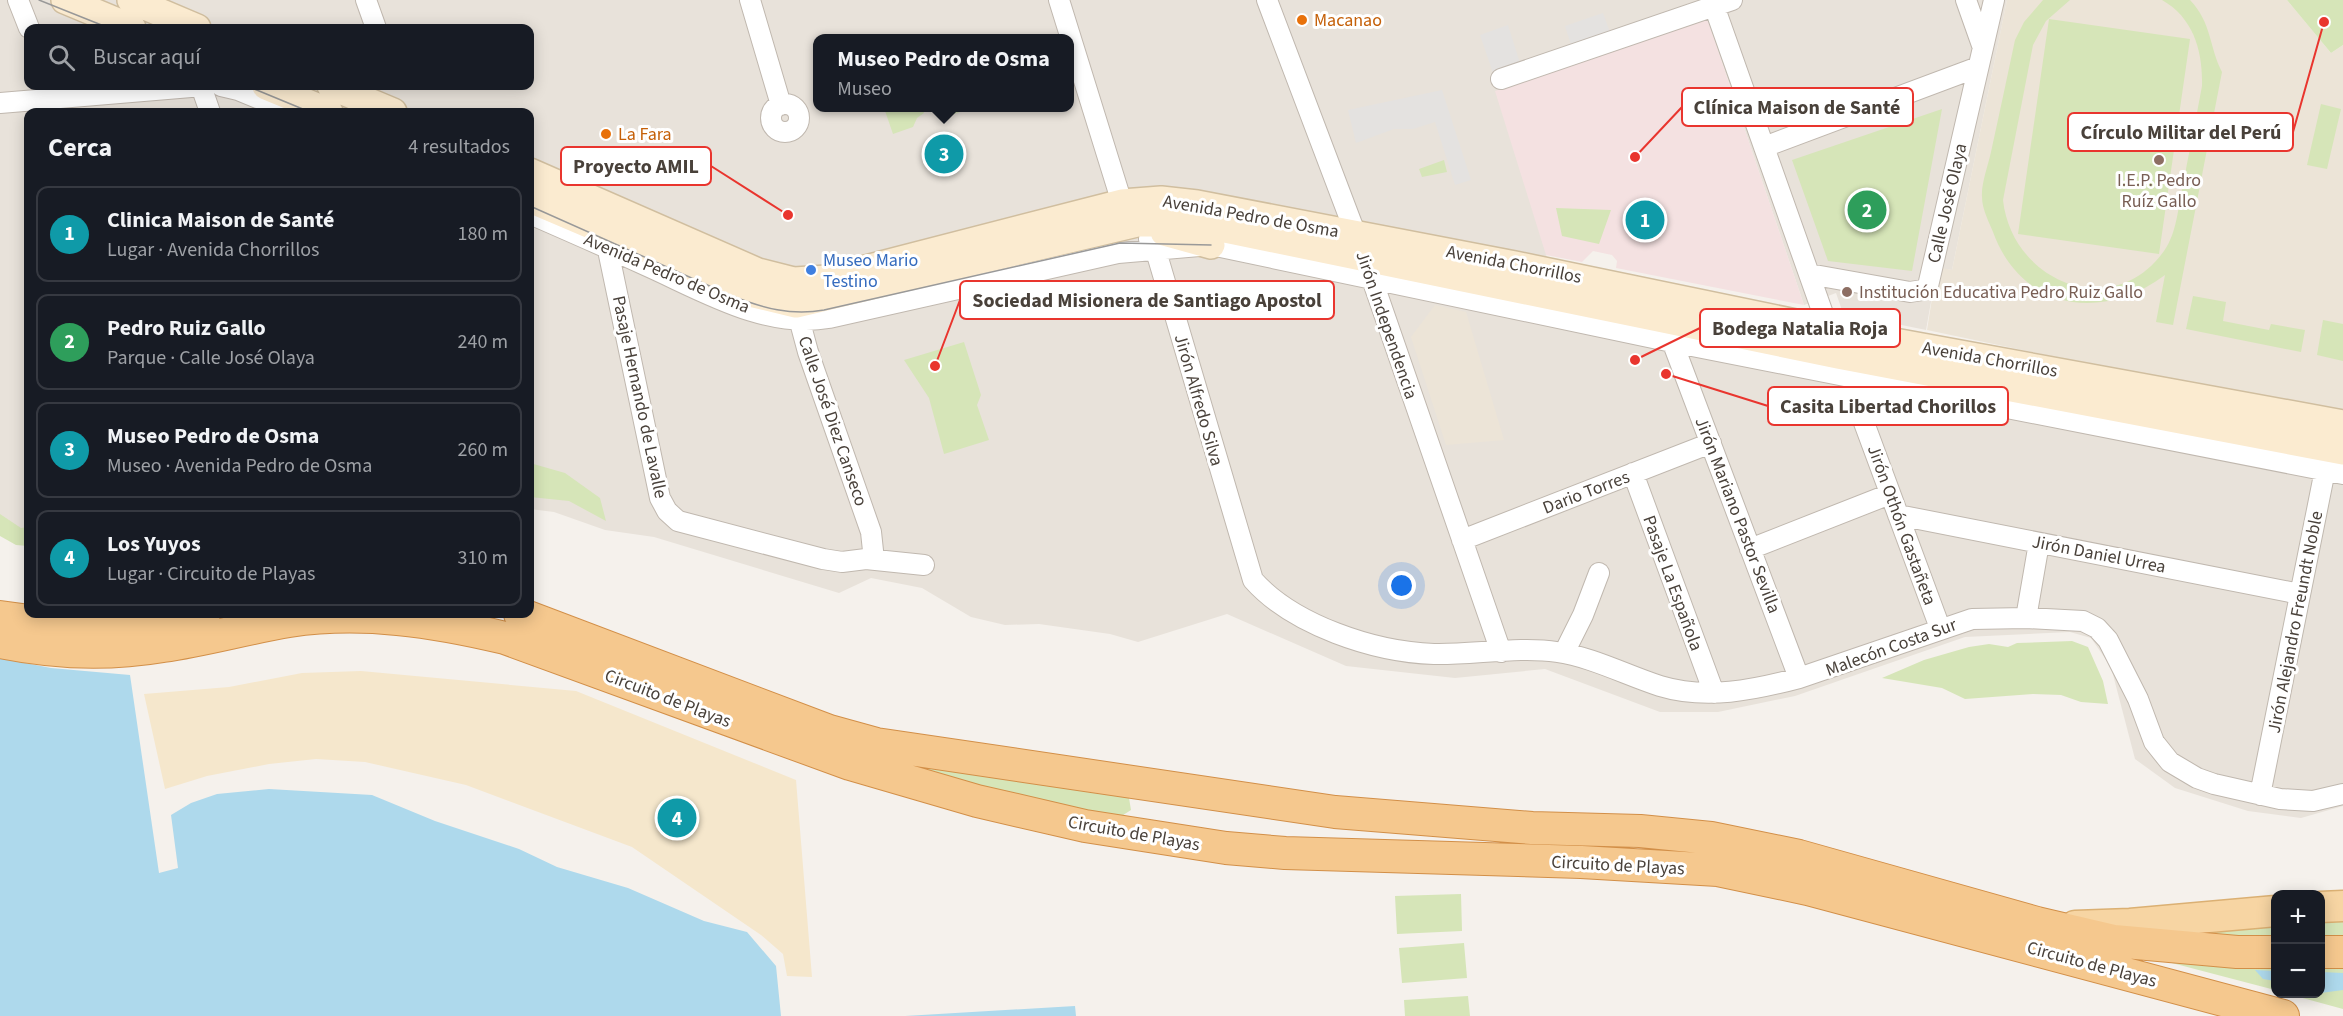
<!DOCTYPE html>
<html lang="es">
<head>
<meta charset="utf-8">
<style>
  :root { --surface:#171b24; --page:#242831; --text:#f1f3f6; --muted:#9ea1a6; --line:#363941; --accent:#b45309 }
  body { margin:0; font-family:"Source Sans 3",sans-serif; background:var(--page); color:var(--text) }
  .controls { position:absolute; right:18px; bottom:18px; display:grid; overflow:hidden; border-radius:12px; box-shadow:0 3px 15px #0003 }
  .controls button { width:54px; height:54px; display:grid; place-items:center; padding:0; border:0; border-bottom:2px solid var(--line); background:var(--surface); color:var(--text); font:30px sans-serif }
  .you { position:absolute; left:1402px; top:586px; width:21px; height:21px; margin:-15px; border:4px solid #fff; border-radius:50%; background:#1a73e8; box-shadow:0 0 0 9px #1a73e833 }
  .badge { display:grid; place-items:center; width:39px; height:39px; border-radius:50%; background:var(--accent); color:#fff; font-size:20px; font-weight:700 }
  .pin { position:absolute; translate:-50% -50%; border:3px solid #fff; box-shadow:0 2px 6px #0006 }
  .popup { position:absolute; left:813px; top:34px; width:261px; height:78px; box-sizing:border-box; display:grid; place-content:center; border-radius:12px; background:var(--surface); filter:drop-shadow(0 2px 4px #0005); font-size:20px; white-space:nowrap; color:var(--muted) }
  .popup b { font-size:22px; color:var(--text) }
  .popup::after { content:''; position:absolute; left:50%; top:100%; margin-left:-12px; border:12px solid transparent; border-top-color:var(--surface) }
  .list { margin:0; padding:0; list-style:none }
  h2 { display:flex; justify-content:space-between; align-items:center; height:78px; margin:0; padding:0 24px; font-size:26px }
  h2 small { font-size:20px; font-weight:400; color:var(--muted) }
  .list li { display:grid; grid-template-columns:39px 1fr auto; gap:18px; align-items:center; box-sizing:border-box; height:96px; margin:0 12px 12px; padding:0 12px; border:2px solid var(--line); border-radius:12px }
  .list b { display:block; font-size:22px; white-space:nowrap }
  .list p { margin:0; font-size:20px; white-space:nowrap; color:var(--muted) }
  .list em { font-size:20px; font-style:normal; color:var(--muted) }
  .icon { flex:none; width:33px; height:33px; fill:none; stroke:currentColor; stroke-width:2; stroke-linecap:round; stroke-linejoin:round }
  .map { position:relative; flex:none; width:2343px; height:1016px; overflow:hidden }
  .search { position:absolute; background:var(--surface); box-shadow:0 3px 15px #0003; left:24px; top:24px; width:510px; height:66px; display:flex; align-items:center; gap:15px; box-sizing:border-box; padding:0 21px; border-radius:12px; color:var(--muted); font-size:22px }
  .panel { position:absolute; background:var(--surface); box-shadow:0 3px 15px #0003; left:24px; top:108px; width:510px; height:510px; border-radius:12px }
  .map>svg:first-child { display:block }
  .residential { fill:#e8e2da; fill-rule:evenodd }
  .education { fill:#ece4d7 }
  .medical { fill:#f4e1e1 }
  .green { fill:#d6e5b8 }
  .sand { fill:#f5e7cc }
  .parking { fill:#e4e2e0 }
  .water { fill:#aed9ec }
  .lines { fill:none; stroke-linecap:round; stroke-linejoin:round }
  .minor-casing { stroke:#c0b8af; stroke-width:22 }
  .secondary-casing { stroke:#d0be9f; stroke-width:30 }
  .primary-casing { stroke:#dbb073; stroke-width:33 }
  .trunk-casing { stroke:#d28f48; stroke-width:34 }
  .minor { stroke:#fff; stroke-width:20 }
  .secondary { stroke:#fbebd0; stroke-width:27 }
  .primary { stroke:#f7d5a3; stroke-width:30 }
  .trunk { stroke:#f5c88e; stroke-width:32 }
  .tram { stroke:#999; stroke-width:1.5 }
  .food-dot { fill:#e8710a; stroke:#fff; stroke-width:2 }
  .education-dot { fill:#8d6e63; stroke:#fff; stroke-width:2 }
  .shop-dot { fill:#3f7fe0; stroke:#fff; stroke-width:2 }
  .labels { text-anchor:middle; stroke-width:6; stroke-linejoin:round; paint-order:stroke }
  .food-label { font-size:18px; fill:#c56008; stroke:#fff; text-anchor:start }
  .education-label { font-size:18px; fill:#785e54; stroke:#fff }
  .street-label { font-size:18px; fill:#49413a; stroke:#fff }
  .shop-label { font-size:18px; fill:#366cbe; stroke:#fff; text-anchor:start }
  .leader { fill:none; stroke:#e9352e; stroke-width:2 }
  .callout-dot { fill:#e9352e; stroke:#fff; stroke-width:2 }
  .callout { fill:#fff; stroke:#e9352e; stroke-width:2 }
  .callout-label { font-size:20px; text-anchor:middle; font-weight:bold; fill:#49413a }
</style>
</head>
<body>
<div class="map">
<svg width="2343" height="1016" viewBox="0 0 2343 1016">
  <rect width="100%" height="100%" fill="#f5f1ec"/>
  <!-- residential -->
  <path class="residential" d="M0,0H2007L1952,270L1937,268L1926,330L1843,313L1836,293L1804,305L1707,18L1546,255L1580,313L2343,462V806L2301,818L2248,811L2175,788L2135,759L2111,667L2091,638L2070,632L1965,637L1795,696L1718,712H1660L1545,669L1455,678L1346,666L1227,614L1138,642L1110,634L1039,624L1005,625L971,617L922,588L871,578L839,593L654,537L605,530L554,512L530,509V112H28V533L0,522ZM28,28H530V86H28ZM818,39H1070V108H818Z"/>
  <!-- education -->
  <path class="education" d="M2007,0H2287L2331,53L2343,45V415L2340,417L1927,330L1937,267L1952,270Z
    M1435,305L1466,312L1504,440L1446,445L1411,337Z"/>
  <!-- medical -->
  <path class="medical" d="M1707,18L1804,305L1616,268L1617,261L1612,255L1593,251L1582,262L1546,255L1495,91Z"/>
  <!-- green -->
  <path class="green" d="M2043,0H2070L2046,21L2033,45L2003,200C2012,282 2113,323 2164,251C2177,233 2178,207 2183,185C2189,152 2196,119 2202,86C2203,52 2194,18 2162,0H2190C2212,23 2209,47 2222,72L2173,325L2156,322L2165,275C2102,322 2022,311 1993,232C1989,222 1982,209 1982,197C1981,184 1988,166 1991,152C1999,115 2007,78 2015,40L2024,22Z
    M2287,0H2343V45L2331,53Z
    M2049,19L2190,39L2159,254L2018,234Z
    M2321,104L2341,109L2327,169L2307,165Z
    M884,108H922L924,113L917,118L913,127L893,134Z
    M929,108H962L963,111L945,117L940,112H930Z
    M1942,109L1912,271L1828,261L1792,160Z
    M1444,160L1447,172L1422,177L1419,169Z
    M1556,208L1611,210L1599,244L1562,236Z
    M2193,296L2226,302L2223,321L2269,330L2271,324L2305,330L2301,352L2186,329Z
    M2323,320L2343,324V361L2317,355Z
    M964,342L981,395L977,405L989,440L944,454L929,398L904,360Z
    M530,463L565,473L600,498L606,521L569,501L530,497Z
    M0,514L21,528L28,527V546L16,545L0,536Z
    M2072,641L2088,647L2103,681L2108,704L2081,702L2061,695L2033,694L1965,699L1942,688L1882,678L1924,660L1969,647L1989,644L2008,647L2017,643Z
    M848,748L1112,790L1129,798L1131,810L1120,817H1099L843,757Z
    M1461,894L1462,931L1397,934L1395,896Z
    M2343,916V939H2321V918Z
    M2275,921V939H2249L2161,930Z
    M1464,943L1467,978L1402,983L1399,948Z
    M2130,952L2275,960V990Z
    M2321,960L2343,961V1009L2288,994H2320Z
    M1468,996L1470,1016H1405L1404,1000Z"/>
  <!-- sand -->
  <path class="sand" d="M361,671L576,691L796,780L812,977L787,976L783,954L761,935L632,847L466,785L365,762L316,759L269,764L207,776L165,789L144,694L229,687L302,673Z"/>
  <!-- parking -->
  <path class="parking" d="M1603,13L1611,35L1572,48L1565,26Z
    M1508,25L1520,63L1493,73L1480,35Z
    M1442,90L1471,180L1455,185L1435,122L1413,129H1394L1356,143L1348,110Z"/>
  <!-- water -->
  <path class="water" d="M0,658L51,668L130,675L159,873L178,868L171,815L191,803L217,794L269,789L372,795L435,821L519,849L557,867L628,888L704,921L747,932L776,966L781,1016H0Z
    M2255,970L2275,971V981L2263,979Z
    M2321,972L2343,973V990L2321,993Z
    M1075,1006L1076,1016H905Z"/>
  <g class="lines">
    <defs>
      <path id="minor" d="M18,0L29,28
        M366,0L376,28
        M750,0L781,105
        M1059,0L1122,203L1130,213
        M1267,0L1364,256L1501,652
        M1712,0L1832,339
        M1966,0L1983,48
        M1501,79L1732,0
        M201,86L210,112
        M221,86L238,90L292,112
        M0,103L203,86
        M771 118a14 14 0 1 1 28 0a14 14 0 1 1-28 0Z
        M1764,147L1978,67
        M530,214C569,231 608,248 647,266C703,291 765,329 829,318L1118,253L1211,245L1672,342L2343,474
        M610,238L609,255L660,498L667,511L678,521L823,559L842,562L866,559L924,565
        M1149,239L1158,258L1253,580C1293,625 1374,652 1434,654C1472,655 1520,646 1557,652C1592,657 1626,675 1660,686C1706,700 1754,690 1799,678L1972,619L2026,618L2083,621L2097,628L2108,640L2138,699L2154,742L2170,762L2197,778L2214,784L2280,799L2313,801L2343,794
        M1809,274L1910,292L1923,290L1928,286L1994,0
        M797,311L808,352L871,532L874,560
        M1669,333L1799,678
        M1843,366L1940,628
        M1633,473L1714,693
        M1898,515L2300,594
        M1462,540L1711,443
        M1750,549L1890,494
        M2026,618L2039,543
        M1564,653L1583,615L1599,573
        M2260,795L2327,460"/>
      <path id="secondary" d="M65,0L132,28
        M131,0L197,28
        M266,86L329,112
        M331,86L393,112
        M530,172L758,272L794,281L827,279L1122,203L1161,200L1197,204L1515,265L1829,330L2343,424
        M530,199L750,293L796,304L1137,223H1196L1838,355L2343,451
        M1164,232L1211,245"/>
      <path id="primary" d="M2320,907L2343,906
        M2075,926L2130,924L2276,911"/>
      <path id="trunk" d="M520,614L829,731L876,744L1335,812L1532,828L1640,831L1711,838L1799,856L2037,923L2114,941L2237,952H2276
        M0,617L82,628L139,625L204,614
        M0,642C53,653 110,655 163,646C205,640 247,628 289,621C362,610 434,621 505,638L850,764L977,801L1085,826L1226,848L1285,853L1581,862L1718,870L1808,889L2283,1016
        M2320,952H2343"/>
    </defs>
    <!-- minor casing -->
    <use href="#minor" class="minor-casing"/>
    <!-- secondary casing -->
    <use href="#secondary" class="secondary-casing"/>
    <!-- primary casing -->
    <use href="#primary" class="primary-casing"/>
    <!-- trunk casing -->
    <use href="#trunk" class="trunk-casing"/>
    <!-- minor -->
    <use href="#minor" class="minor"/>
    <!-- secondary -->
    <use href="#secondary" class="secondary"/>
    <!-- primary -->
    <use href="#primary" class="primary"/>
    <!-- trunk -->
    <use href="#trunk" class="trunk"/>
    <!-- tram -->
    <path class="tram" d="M39,0L109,28
      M247,86L310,112
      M530,206L732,296C763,308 791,316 824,310L1120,243L1211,245"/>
  </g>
  <!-- markers -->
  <g class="food-dot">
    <circle cx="1302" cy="20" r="6"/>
    <circle cx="606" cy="134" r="6"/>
  </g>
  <g class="education-dot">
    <circle cx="2159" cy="160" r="6"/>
    <circle cx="1847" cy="292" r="6"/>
  </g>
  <circle class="shop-dot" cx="811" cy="270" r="6"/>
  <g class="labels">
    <!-- food labels -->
    <g class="food-label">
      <text x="1314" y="26">Macanao</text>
      <text x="618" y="140">La Fara</text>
    </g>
    <!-- education labels -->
    <g class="education-label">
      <text x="2159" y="186">I.E.P. Pedro<tspan x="2159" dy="21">Ruíz Gallo</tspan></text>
      <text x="1859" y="298" text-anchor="start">Institución Educativa Pedro Ruiz Gallo</text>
    </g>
    <!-- street labels -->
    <g class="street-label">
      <text transform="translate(1947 203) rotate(-77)" y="6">Calle José Olaya</text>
      <text transform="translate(1251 216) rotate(10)" y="6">Avenida Pedro de Osma</text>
      <text transform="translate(1514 264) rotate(11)" y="6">Avenida Chorrillos</text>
      <text transform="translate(667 273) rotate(23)" y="6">Avenida Pedro de Osma</text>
      <text transform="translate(1387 325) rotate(71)" y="6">Jirón Independencia</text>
      <text transform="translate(1990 359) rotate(10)" y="6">Avenida Chorrillos</text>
      <text transform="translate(640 397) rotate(78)" y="6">Pasaje Hernando de Lavalle</text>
      <text transform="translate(1199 400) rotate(74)" y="6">Jirón Alfredo Silva</text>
      <text transform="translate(833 421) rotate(71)" y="6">Calle José Diez Canseco</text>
      <text transform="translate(1586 492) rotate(-21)" y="6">Dario Torres</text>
      <text transform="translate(1738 515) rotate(69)" y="6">Jirón Mariano Pastor Sevilla</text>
      <text transform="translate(1902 525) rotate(70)" y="6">Jirón Othón Gastañeta</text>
      <text transform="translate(2099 554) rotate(11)" y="6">Jirón Daniel Urrea</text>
      <text transform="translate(1673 583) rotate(70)" y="6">Pasaje La Española</text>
      <text transform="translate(2295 622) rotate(-79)" y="6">Jirón Alejandro Freundt Noble</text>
      <text transform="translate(1891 647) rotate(-20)" y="6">Malecón Costa Sur</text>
      <text transform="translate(668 698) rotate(21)" y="6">Circuito de Playas</text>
      <text transform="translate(1134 833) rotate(10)" y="6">Circuito de Playas</text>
      <text transform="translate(1618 865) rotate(3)" y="6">Circuito de Playas</text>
      <text transform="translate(2092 964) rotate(15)" y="6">Circuito de Playas</text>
    </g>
    <!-- shop labels -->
    <g class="shop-label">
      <text x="823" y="266">Museo Mario<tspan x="823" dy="21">Testino</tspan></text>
    </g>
  </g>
  <!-- callouts -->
  <path class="leader" d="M1635 157L1682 107M2324 22L2293 132M788 215L711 166M935 366L960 300M1635 360L1700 328M1666 374L1768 406"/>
  <g class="callout-dot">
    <circle cx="1635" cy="157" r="6"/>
    <circle cx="2324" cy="22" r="6"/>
    <circle cx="788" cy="215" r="6"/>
    <circle cx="935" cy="366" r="6"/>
    <circle cx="1635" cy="360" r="6"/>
    <circle cx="1666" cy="374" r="6"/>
  </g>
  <g class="callout">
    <rect x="1682" y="88" width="231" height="38" rx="6"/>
    <rect x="2068" y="113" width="225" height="38" rx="6"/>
    <rect x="561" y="147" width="150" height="38" rx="6"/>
    <rect x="960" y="281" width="374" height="38" rx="6"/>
    <rect x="1700" y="309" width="200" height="38" rx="6"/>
    <rect x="1768" y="387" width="240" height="38" rx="6"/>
  </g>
  <g class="callout-label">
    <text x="1797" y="114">Clínica Maison de Santé</text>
    <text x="2181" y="139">Círculo Militar del Perú</text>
    <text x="636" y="173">Proyecto AMIL</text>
    <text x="1147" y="307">Sociedad Misionera de Santiago Apostol</text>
    <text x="1800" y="335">Bodega Natalia Roja</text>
    <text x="1888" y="413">Casita Libertad Chorillos</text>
  </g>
</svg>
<div class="controls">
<button>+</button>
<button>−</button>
</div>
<div class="you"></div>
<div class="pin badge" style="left:1645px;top:220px;background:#0f9aa8">1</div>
<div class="pin badge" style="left:1867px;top:210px;background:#2e9e5b">2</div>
<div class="pin badge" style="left:944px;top:154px;background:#0f9aa8">3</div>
<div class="popup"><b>Museo Pedro de Osma</b>Museo</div>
<div class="pin badge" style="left:677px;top:818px;background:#0f9aa8">4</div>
<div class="search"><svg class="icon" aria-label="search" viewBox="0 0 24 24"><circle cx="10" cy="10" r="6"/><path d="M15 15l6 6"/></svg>Buscar aquí</div>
<section class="panel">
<h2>Cerca<small>4 resultados</small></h2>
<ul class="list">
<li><span class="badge" style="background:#0f9aa8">1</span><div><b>Clinica Maison de Santé</b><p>Lugar · Avenida Chorrillos</p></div><em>180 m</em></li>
<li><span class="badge" style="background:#2e9e5b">2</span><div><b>Pedro Ruiz Gallo</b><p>Parque · Calle José Olaya</p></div><em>240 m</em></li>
<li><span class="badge" style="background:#0f9aa8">3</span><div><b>Museo Pedro de Osma</b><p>Museo · Avenida Pedro de Osma</p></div><em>260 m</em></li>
<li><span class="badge" style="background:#0f9aa8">4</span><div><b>Los Yuyos</b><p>Lugar · Circuito de Playas</p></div><em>310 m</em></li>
</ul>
</section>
</div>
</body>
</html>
